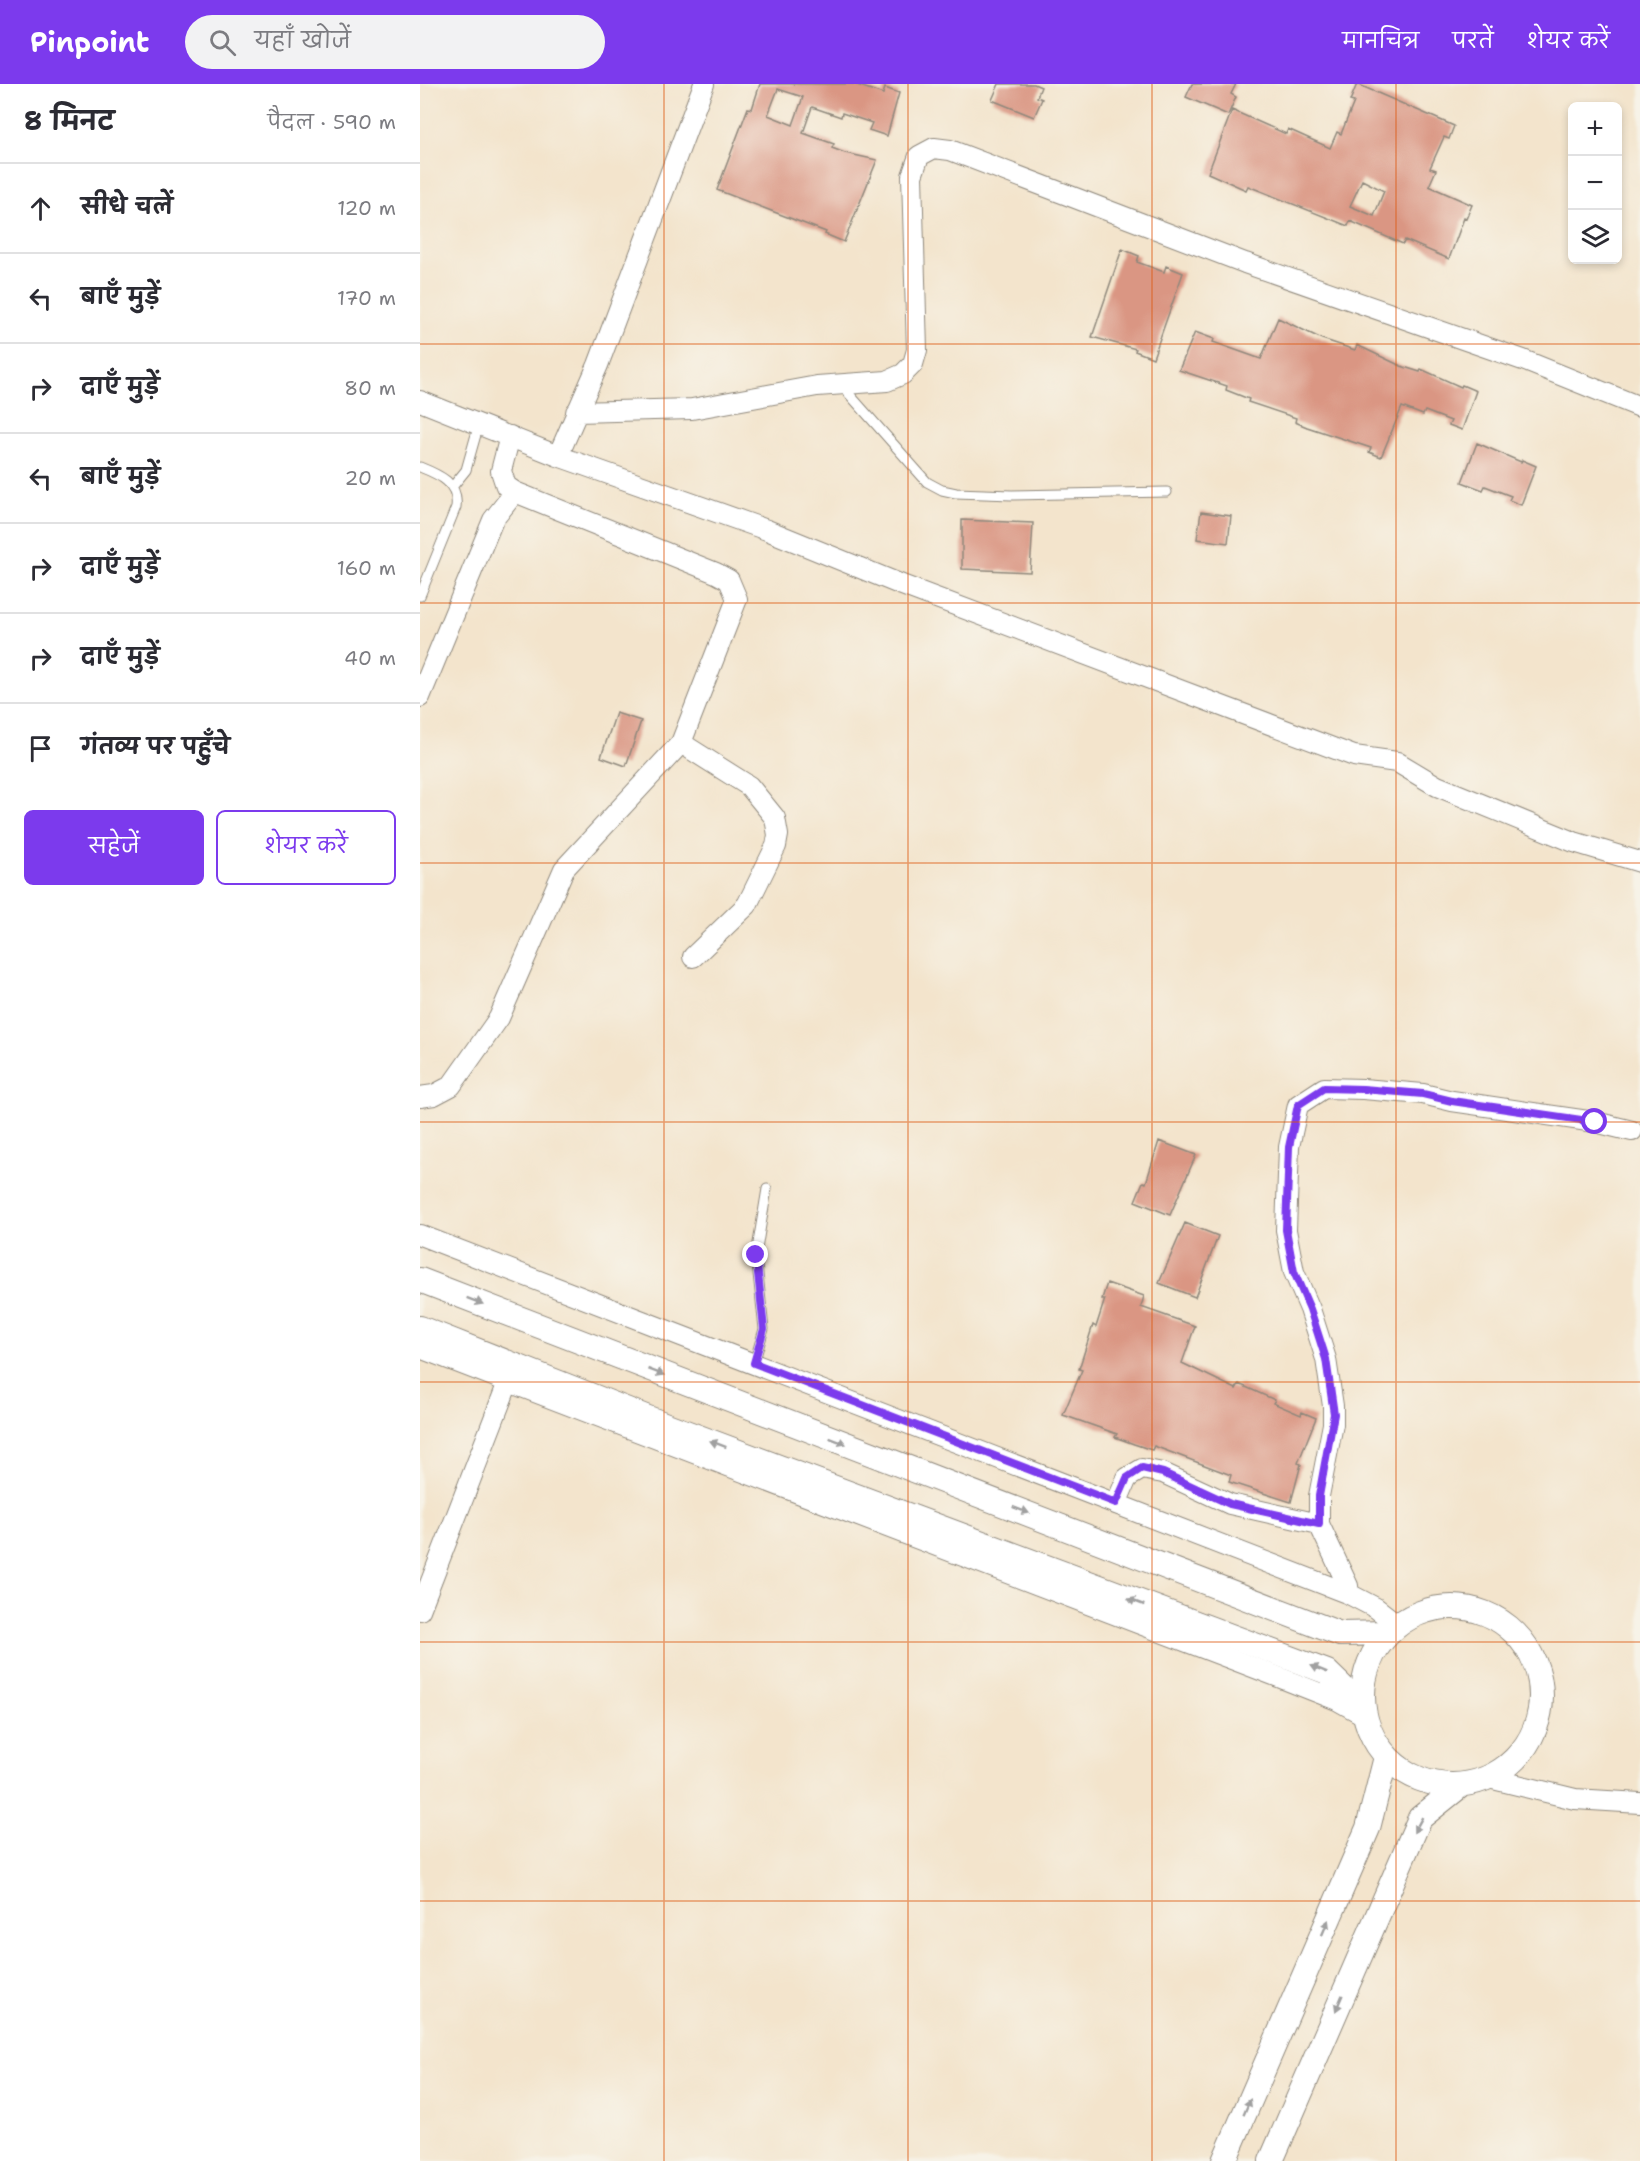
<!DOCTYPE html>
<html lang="hi">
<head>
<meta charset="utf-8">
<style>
  :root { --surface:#fff; --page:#f2f2f3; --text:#2b2b33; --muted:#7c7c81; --line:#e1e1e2; --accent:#7c3aed }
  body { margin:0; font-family:"Shantell Sans","Playpen Sans Deva",sans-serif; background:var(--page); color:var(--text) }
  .controls { position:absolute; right:18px; top:18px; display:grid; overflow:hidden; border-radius:9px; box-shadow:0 3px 9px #0003 }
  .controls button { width:54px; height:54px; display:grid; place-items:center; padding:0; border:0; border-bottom:2px solid var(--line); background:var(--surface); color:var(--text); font:30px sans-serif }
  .stop { position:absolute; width:18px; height:18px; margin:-14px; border:4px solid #7c3aed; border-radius:50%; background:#fff }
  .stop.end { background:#7c3aed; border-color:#fff; box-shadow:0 2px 6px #0008 }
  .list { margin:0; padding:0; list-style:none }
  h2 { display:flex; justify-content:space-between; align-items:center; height:78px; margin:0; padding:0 24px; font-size:26px }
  h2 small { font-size:20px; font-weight:400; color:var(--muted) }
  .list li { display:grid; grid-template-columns:39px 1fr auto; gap:18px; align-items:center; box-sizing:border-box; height:90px; padding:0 24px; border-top:2px solid var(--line) }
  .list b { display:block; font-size:22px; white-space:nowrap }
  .list em { font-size:20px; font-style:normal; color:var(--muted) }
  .actions { display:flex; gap:12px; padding:18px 24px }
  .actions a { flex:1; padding:14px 0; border:2px solid var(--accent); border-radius:9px; text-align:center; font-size:21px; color:var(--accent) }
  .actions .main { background:var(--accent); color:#fff }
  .icon { flex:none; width:33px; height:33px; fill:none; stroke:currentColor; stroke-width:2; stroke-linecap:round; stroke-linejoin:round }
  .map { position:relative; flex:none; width:1220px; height:2077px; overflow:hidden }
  header { display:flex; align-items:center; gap:36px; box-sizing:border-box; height:84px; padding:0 30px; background:var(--accent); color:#fff }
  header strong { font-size:28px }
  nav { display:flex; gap:33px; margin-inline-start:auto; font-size:21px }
  .search { width:420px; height:54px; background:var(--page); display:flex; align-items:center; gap:15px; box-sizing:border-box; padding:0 21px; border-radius:33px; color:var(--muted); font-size:22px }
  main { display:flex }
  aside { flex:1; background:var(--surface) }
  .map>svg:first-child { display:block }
  .building { fill:#da9683; fill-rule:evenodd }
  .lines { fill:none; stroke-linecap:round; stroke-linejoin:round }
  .service-casing { stroke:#8f887c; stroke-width:11 }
  .minor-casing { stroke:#8f887c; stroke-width:22 }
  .tertiary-casing { stroke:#8f887c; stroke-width:26 }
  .service { stroke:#fff; stroke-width:9 }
  .minor { stroke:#fff; stroke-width:20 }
  .tertiary { stroke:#fff; stroke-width:24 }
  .oneway { fill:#a0a0a0 }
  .route { stroke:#7c3aed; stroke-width:8 }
  .grid { fill:none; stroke:#df570e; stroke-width:1.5; stroke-opacity:0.55 }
</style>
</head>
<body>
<header>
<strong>Pinpoint</strong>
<div class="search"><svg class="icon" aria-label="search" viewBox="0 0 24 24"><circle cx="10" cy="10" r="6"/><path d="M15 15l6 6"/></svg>यहाँ खोजें</div>
<nav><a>मानचित्र</a><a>परतें</a><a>शेयर करें</a></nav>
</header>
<main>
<aside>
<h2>8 मिनट<small>पैदल · 590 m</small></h2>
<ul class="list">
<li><svg class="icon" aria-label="ahead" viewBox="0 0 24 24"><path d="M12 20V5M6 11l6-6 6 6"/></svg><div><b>सीधे चलें</b></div><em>120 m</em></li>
<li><svg class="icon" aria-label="left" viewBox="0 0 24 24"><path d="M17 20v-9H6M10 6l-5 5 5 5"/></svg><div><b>बाएँ मुड़ें</b></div><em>170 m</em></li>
<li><svg class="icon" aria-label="right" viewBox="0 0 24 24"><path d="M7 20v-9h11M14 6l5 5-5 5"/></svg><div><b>दाएँ मुड़ें</b></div><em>80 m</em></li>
<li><svg class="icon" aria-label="left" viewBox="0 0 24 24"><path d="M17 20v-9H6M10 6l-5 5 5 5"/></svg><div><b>बाएँ मुड़ें</b></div><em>20 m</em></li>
<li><svg class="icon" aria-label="right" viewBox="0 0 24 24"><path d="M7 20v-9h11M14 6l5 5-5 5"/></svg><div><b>दाएँ मुड़ें</b></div><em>160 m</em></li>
<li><svg class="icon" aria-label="right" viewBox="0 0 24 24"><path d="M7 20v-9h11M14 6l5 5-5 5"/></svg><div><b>दाएँ मुड़ें</b></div><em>40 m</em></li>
<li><svg class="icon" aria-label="arrive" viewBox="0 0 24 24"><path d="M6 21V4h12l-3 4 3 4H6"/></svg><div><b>गंतव्य पर पहुँचे</b></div></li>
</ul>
<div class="actions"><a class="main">सहेजें</a><a>शेयर करें</a></div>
</aside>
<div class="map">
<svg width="1220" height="2077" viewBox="0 0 1220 2077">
  <rect width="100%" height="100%" fill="#f7f3e8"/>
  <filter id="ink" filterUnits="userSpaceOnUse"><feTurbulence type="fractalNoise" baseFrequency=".0167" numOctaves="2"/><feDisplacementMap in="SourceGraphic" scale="12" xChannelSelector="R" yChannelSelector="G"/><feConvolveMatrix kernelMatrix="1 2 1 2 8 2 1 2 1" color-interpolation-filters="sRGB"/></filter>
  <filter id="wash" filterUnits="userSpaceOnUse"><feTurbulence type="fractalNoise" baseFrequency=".008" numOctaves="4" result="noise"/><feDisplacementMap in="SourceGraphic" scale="24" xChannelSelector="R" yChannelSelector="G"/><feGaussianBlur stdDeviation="1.35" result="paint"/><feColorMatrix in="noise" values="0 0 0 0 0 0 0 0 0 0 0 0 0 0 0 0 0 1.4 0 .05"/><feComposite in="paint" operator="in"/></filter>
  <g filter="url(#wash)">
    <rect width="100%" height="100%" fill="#f3e4cc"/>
    <g id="blocks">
      <!-- building -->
      <path class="building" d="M340,0H434L463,10L465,4L479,9L467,52L449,46L452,39L422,29L421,33L392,23L383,49L414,60L412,64L425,69L457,76L424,158L405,150L406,148L297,106L328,24L332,25ZM358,5L383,13L373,41L348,31Z
        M579,0H614L621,3L617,13L622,15L614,33L572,16Z
        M772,0H816L811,10L816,13L808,31L766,13Z
        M937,0L1034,42L1029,55L1024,53L1010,84L1016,86L1009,102L1052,121L1046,135L1044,134L1029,175L985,156L983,160L930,137L928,142L828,102L826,106L788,89L812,26L866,50L868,45L910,64L917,48L921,50L934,18L930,17ZM942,96L964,107L954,132L930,122Z
        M702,165L719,172L717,178L744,188L746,182L763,189L733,274L715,267L716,265L672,253Z
        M858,234L902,255L935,266L937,261L981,282L1000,288L1001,285L1041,303L1042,301L1056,307L1042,346L1029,341L1031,337L1005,327L1003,331L982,323L961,373L949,368L951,364L887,343L875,338L876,334L828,318L829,315L806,306L807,302L759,286L775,248L794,255L793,258L841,275Z
        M1057,359L1101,378L1102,376L1116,382L1101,421L1089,416L1091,412L1065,402L1063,406L1042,398Z
        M781,428L811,432L808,459L777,455Z
        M542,436L613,439L610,488L542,485Z
        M196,629L221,637L206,682L181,673Z
        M739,1057L776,1071L750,1131L715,1117L723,1098L726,1099Z
        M765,1139L798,1152L775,1213L739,1199Z
        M687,1199L724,1212L721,1223L775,1242L762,1279L816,1305L819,1300L855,1316L853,1319L881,1331L882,1328L896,1334L878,1379L881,1380L871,1418L809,1398L811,1391L734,1362L732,1366L714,1360L695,1353L697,1350L643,1331L662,1286L659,1285L673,1241L676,1243L685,1215H682Z"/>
    </g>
  </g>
  <g filter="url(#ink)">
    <use href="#blocks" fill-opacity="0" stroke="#8f887c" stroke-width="1.5"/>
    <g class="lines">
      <defs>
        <path id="service" d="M422,302L507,398L522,406L536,409L592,411L747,408
          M0,383C20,391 39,399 36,423L0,512
          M33,402L46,386L59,340
          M334,1279L344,1245L336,1171L347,1105"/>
        <path id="minor" d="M0,317L138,372L347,446L482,501L934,672L977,678L1017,702L1154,758L1220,778
          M156,328L272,325L397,302L467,297L483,290L493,280L497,266L492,92L499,72L514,64L530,66L825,179L1103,276L1220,323
          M138,372L178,281L284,0
          M0,613L73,436L95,408
          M261,659L329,702L355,734L358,751L356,762L327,821L273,873
          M0,1013L14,1011L31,1002L79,934L144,785L261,659L317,515L309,496L296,489L95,408L86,402L81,387L90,352
          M0,1151L929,1510L956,1524L978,1541
          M0,1264L856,1592L917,1616L942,1630
          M696,1420L707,1394L722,1385L743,1389L810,1420L899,1440
          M929,1510L928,1502L899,1440V1412L913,1340V1322L906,1275L890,1225L874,1188L866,1146L869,1063L878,1021L904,1004L943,1005L1003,1010L1032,1017L1175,1038L1212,1047
          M0,1526L92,1288
          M1069,1694L1155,1715L1220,1719"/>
        <path id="tertiary" d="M0,1196L920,1550L967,1549
          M0,1244L228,1334L907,1588L943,1623
          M943 1612a89 89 0 1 1 178 0a89 89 0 1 1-178 0Z
          M804,2077L948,1744L966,1673
          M851,2077L1000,1734L1040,1702"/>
      </defs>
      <!-- service casing -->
      <use href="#service" class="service-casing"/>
      <!-- minor casing -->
      <use href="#minor" class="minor-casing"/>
      <!-- tertiary casing -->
      <use href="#tertiary" class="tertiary-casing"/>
      <!-- service -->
      <use href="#service" class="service"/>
      <!-- minor -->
      <use href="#minor" class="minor"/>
      <!-- tertiary -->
      <use href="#tertiary" class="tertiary"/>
    </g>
    <!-- one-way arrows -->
    <defs><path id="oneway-solid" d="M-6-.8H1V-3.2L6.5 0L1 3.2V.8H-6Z" transform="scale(1.5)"/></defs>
    <g class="oneway">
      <use href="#oneway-solid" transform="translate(55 1217) rotate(21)"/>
      <use href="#oneway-solid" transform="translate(236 1288) rotate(21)"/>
      <use href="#oneway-solid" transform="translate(418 1357) rotate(21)"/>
      <use href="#oneway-solid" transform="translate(298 1360) rotate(-159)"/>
      <use href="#oneway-solid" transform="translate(601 1426) rotate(21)"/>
      <use href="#oneway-solid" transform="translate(716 1518) rotate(-159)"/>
      <use href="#oneway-solid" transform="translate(899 1585) rotate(-158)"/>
      <use href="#oneway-solid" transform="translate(998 1741) rotate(119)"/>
      <use href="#oneway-solid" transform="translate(905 1844) rotate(-67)"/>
      <use href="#oneway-solid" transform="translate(919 1919) rotate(113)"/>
      <use href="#oneway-solid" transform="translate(827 2023) rotate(-67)"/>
    </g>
  </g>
  <g class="lines" filter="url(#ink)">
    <!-- route -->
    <path class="route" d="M336,1171L344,1245L334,1279L696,1419L707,1394L722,1384L743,1389L810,1420L899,1440V1412L914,1330L906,1275L890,1225L874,1188L866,1146L869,1063L878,1021L904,1004L943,1005L1003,1010L1032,1017L1175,1038"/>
  </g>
  <!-- grid -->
  <path class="grid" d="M244,0V2077M488,0V2077M732,0V2077M976,0V2077M0,260H1220M0,519H1220M0,779H1220M0,1038H1220M0,1298H1220M0,1558H1220M0,1817H1220"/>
</svg>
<div class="controls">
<button>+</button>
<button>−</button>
<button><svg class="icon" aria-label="layers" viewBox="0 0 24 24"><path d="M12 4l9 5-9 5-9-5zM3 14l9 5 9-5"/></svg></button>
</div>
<div class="stop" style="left:1175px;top:1038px"></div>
<div class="stop end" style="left:336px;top:1171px"></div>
</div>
</main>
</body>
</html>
